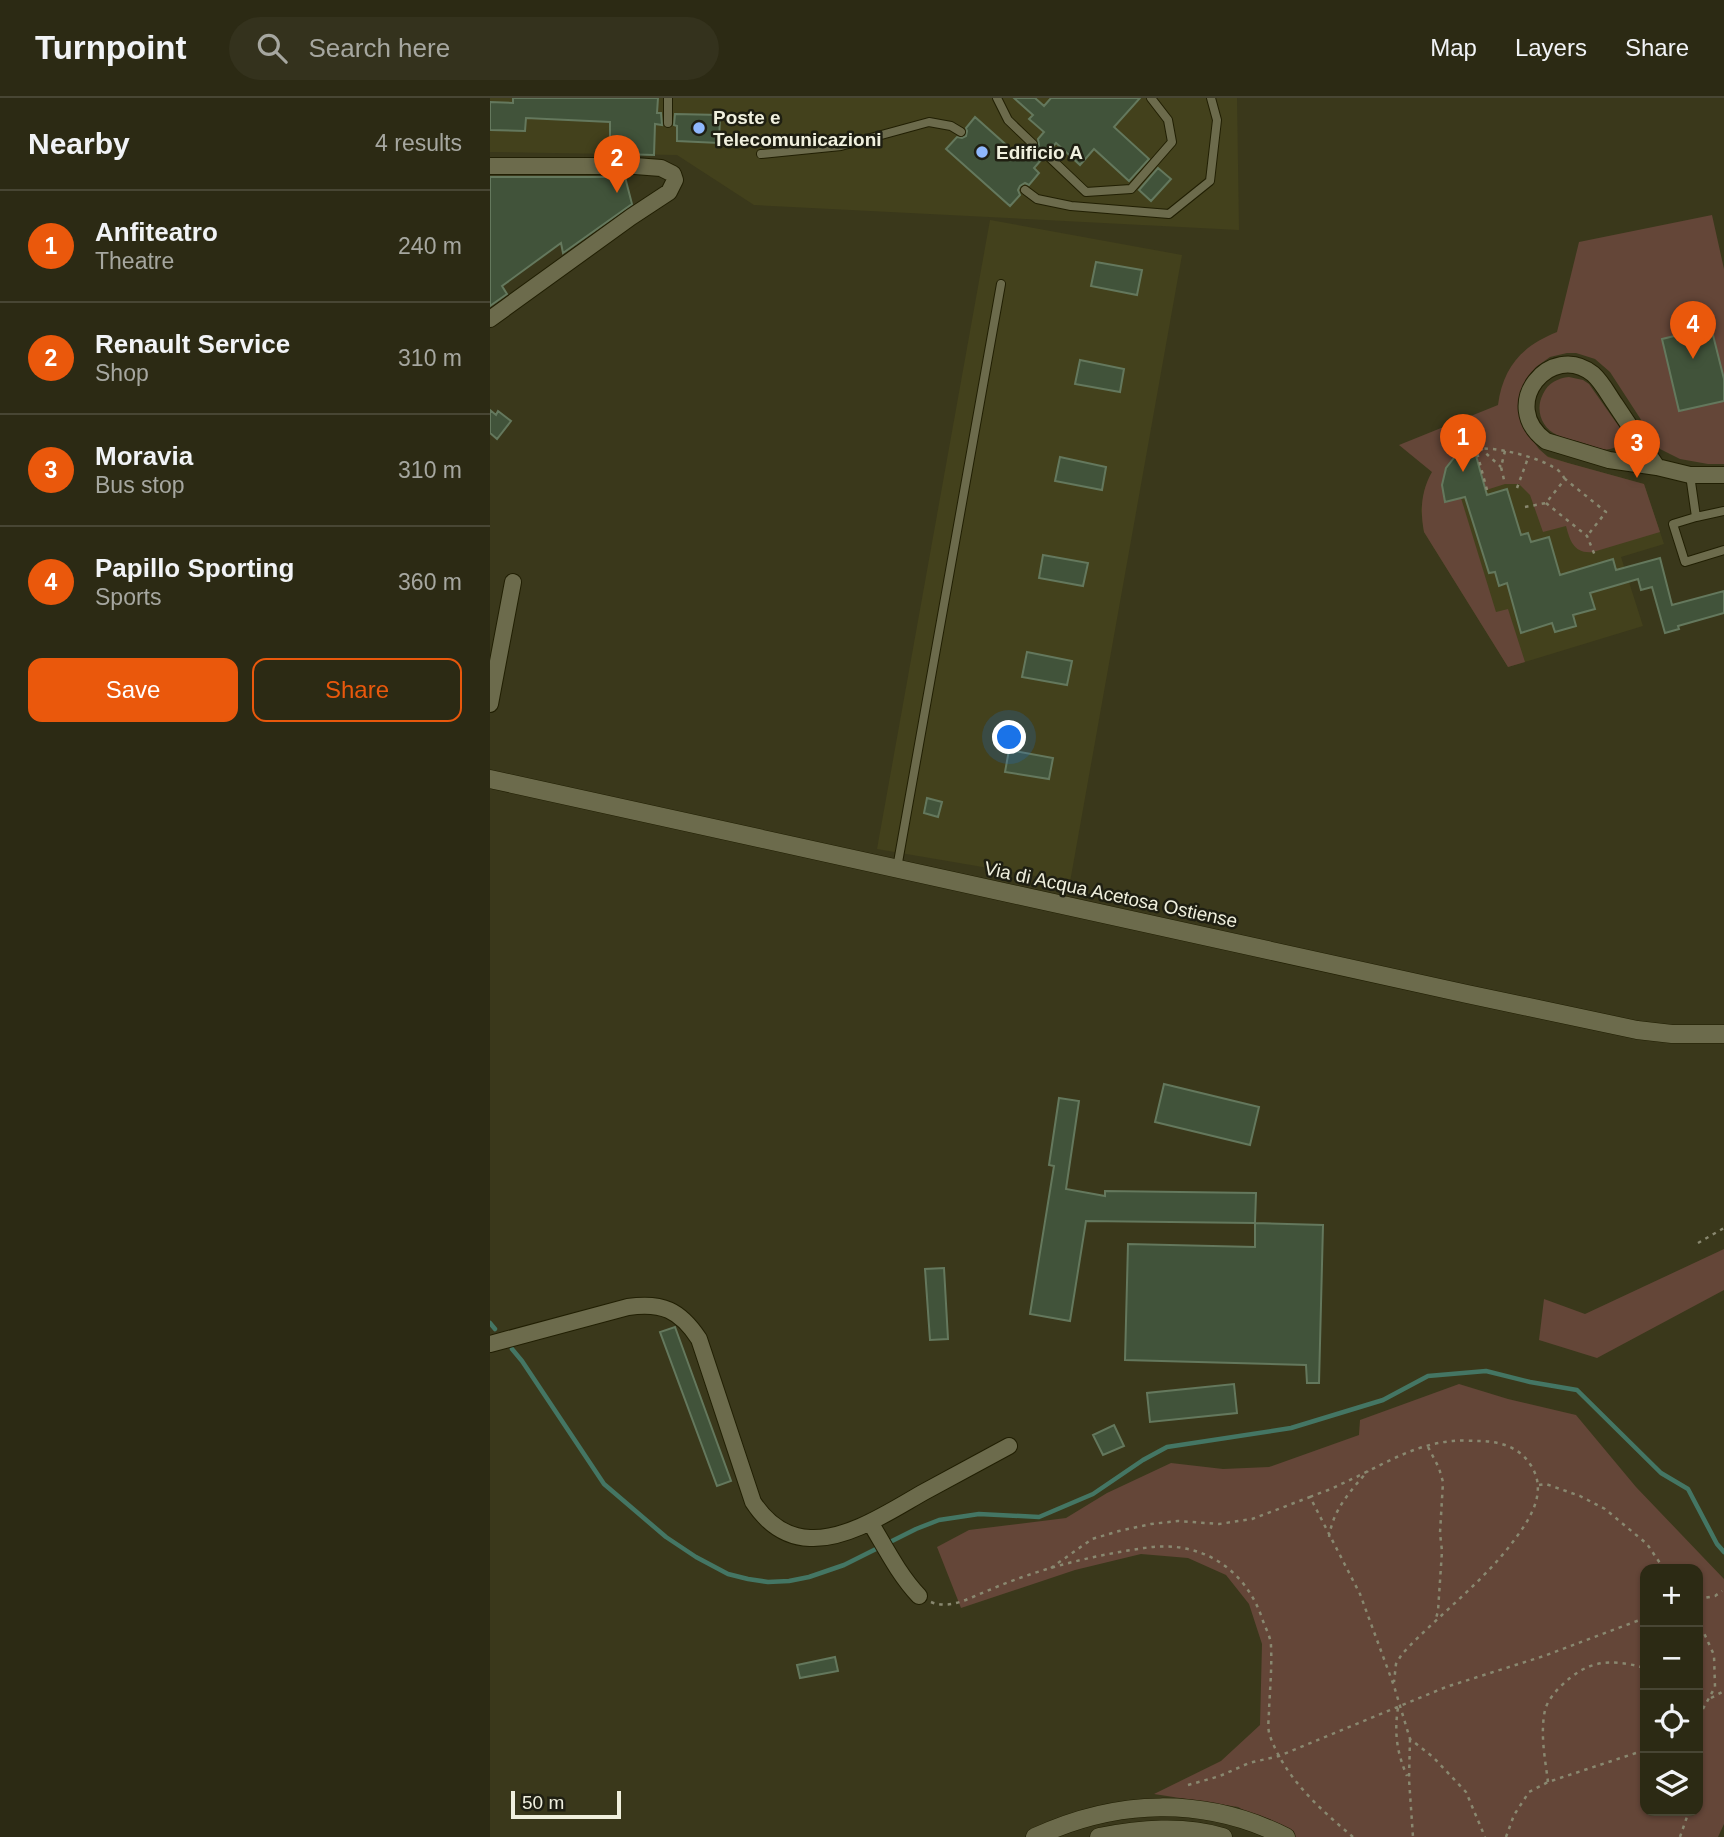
<!DOCTYPE html>
<html lang="en">
<head>
<meta charset="utf-8">
<style>
  :root { --surface:#2c2a14; --page:#34321d; --text:#f1f3f6; --muted:#a6a7a0; --line:#484634; --accent:#ea580c }
  body { margin:0; font-family:Arial,sans-serif; background:var(--page); color:var(--text) }
  .controls { position:absolute; right:21px; bottom:21px; display:grid; overflow:hidden; border-radius:14px; box-shadow:0 2px 5px #0004 }
  .controls button { width:63px; height:63px; display:grid; place-items:center; padding:0; border:0; border-bottom:2px solid var(--line); background:var(--surface); color:var(--text); font:35px sans-serif }
  .scale { position:absolute; left:21px; bottom:18px; width:110px; box-sizing:border-box; padding-left:7px; border:4px solid #f0f0de; border-top:0; font-size:19px; line-height:24px; white-space:nowrap; color:#f0f0de; -webkit-text-stroke:5px #1f1f12; paint-order:stroke }
  .you { position:absolute; left:520px; top:640px; width:24px; height:24px; margin:-18px; border:5px solid #fff; border-radius:50%; background:#1a73e8; box-shadow:0 0 0 10px #1a73e833 }
  .badge { display:grid; place-items:center; width:46px; height:46px; border-radius:50%; background:var(--accent); color:#fff; font-size:23px; font-weight:700 }
  .pin { position:absolute; translate:-50% -58px; filter:drop-shadow(0 2px 4px #0008) }
  .pin::after { content:''; position:absolute; top:37px; width:24px; height:21px; background:inherit; clip-path:polygon(0 0,100% 0,50% 100%) }
  .list { margin:0; padding:0; list-style:none }
  h2 { display:flex; justify-content:space-between; align-items:center; height:91px; margin:0; padding:0 28px; font-size:30px }
  h2 small { font-size:23px; font-weight:400; color:var(--muted) }
  .list li { display:grid; grid-template-columns:46px 1fr auto; gap:21px; align-items:center; box-sizing:border-box; height:112px; padding:0 28px; border-top:2px solid var(--line) }
  .list b { display:block; font-size:26px; white-space:nowrap }
  .list p { margin:0; font-size:23px; white-space:nowrap; color:var(--muted) }
  .list em { font-size:23px; font-style:normal; color:var(--muted) }
  .actions { display:flex; gap:14px; padding:21px 28px }
  .actions a { flex:1; padding:16px 0; border:2px solid var(--accent); border-radius:14px; text-align:center; font-size:24px; color:var(--accent) }
  .actions .main { background:var(--accent); color:#fff }
  .icon { flex:none; width:38px; height:38px; fill:none; stroke:currentColor; stroke-width:2; stroke-linecap:round; stroke-linejoin:round }
  .map { position:relative; flex:none; width:1234px; height:1739px; overflow:hidden }
  header { display:flex; align-items:center; gap:42px; box-sizing:border-box; height:98px; padding:0 35px; background:var(--surface); border-bottom:2px solid var(--line) }
  header strong { font-size:33px }
  nav { display:flex; gap:38px; margin-inline-start:auto; font-size:24px }
  .search { width:490px; height:63px; background:var(--page); display:flex; align-items:center; gap:18px; box-sizing:border-box; padding:0 24px; border-radius:38px; color:var(--muted); font-size:26px }
  main { display:flex }
  aside { flex:1; background:var(--surface) }
  .map>svg:first-child { display:block }
  .built { fill:#43411c }
  .green { fill:#644638; fill-rule:evenodd }
  .lines { fill:none; stroke-linecap:round; stroke-linejoin:round }
  .stream { stroke:#447664; stroke-width:4.5 }
  .building { fill:#41533a; stroke:#64785d; stroke-width:2 }
  .lane-casing { stroke:#211f03; stroke-width:10 }
  .street-casing { stroke:#211f03; stroke-width:18 }
  .secondary-casing { stroke:#211f03; stroke-width:19 }
  .path { stroke:#898870; stroke-width:2.5; stroke-dasharray:3.5 5; stroke-linecap:butt }
  .lane { stroke:#6c6b4c; stroke-width:8 }
  .street { stroke:#6c6b4c; stroke-width:16 }
  .secondary { stroke:#6c6b4c; stroke-width:18 }
  .poi-dot { fill:#8fb8fd; stroke:#1f1f12; stroke-width:2.5 }
  .labels { text-anchor:middle; stroke-width:5; stroke-linejoin:round; paint-order:stroke }
  .poi-label { font-size:19px; font-weight:bold; fill:#f0f0de; stroke:#1f1f12; text-anchor:start }
  .street-label { font-size:19px; fill:#f0f0de; stroke:#1f1f12 }
</style>
</head>
<body>
<header>
<strong>Turnpoint</strong>
<div class="search"><svg class="icon" aria-label="search" viewBox="0 0 24 24"><circle cx="10" cy="10" r="6"/><path d="M15 15l6 6"/></svg>Search here</div>
<nav><a>Map</a><a>Layers</a><a>Share</a></nav>
</header>
<main>
<aside>
<h2>Nearby<small>4 results</small></h2>
<ul class="list">
<li><span class="badge">1</span><div><b>Anfiteatro</b><p>Theatre</p></div><em>240 m</em></li>
<li><span class="badge">2</span><div><b>Renault Service</b><p>Shop</p></div><em>310 m</em></li>
<li><span class="badge">3</span><div><b>Moravia</b><p>Bus stop</p></div><em>310 m</em></li>
<li><span class="badge">4</span><div><b>Papillo Sporting</b><p>Sports</p></div><em>360 m</em></li>
</ul>
<div class="actions"><a class="main">Save</a><a>Share</a></div>
</aside>
<div class="map">
<svg width="1234" height="1739" viewBox="0 0 1234 1739">
  <rect width="100%" height="100%" fill="#3a381b"/>
  <!-- built -->
  <path class="built" d="M0,0H747L749,132L264,107L187,57L0,54Z
    M500,122L692,157L580,784L387,751Z
    M1010,342L1078,365L1154,386L1174,446L1131,459L1153,528L1018,569L934,434L931,412L935,390L944,370Z"/>
  <!-- green -->
  <path class="green" d="M1222,117L1234,171V366H1218L1190,361L1170,351L1120,274L1105,261L1086,255H1077L1060,259L1046,269L1036,282L1033,291L1035,332L1049,351L1058,359L1078,365L1154,386L1170,434L1103,454C1084,456 1080,443 1076,428L1053,434L1040,397L1029,386H1015L971,400L1006,514L1018,511L1035,564L1018,569L934,434C930,413 931,393 942,374L909,347L1008,307C1013,269 1032,248 1067,234L1089,144Z
    M1079,279L1093,282L1099,286L1130,330C1133,339 1130,349 1120,351C1112,353 1101,347 1093,345C1085,342 1075,341 1067,337C1051,330 1045,311 1053,296C1058,285 1068,280 1079,279Z
    M1234,1151V1192L1107,1260L1049,1242L1054,1201L1095,1216Z
    M969,1286L1018,1301L1086,1317L1146,1389L1234,1481V1726L1228,1739H802L748,1709L664,1696L731,1663L770,1627L772,1546L759,1506L736,1477L698,1460L651,1456L585,1472L471,1510L447,1449L479,1432L576,1420L617,1395L681,1365L733,1371L779,1369L869,1337L870,1322ZM1155,1471H1208V1713H1155Z"/>
  <g class="lines">
    <!-- stream -->
    <path class="stream" d="M0,1225L5,1231
      M22,1251L32,1263L114,1386L176,1439L206,1459L238,1476L258,1481L278,1484L299,1483L319,1479L354,1467L426,1431L449,1422L489,1416L549,1419L603,1396L653,1362L677,1349L801,1330L893,1302L938,1278L996,1273L1040,1284L1087,1292L1171,1375L1198,1391L1227,1446L1234,1454"/>
  </g>
  <!-- building -->
  <path class="building" d="M23,0H168L167,15H171L172,27L165,26L164,57L129,56L130,58H120V24L36,20L35,33L0,32V4L23,5Z
    M524,0H545L554,8L561,0H650L624,29L659,61L639,83L604,51L590,67L566,45L561,51L555,50L551,52L550,57L552,61L544,70L549,75L539,87L535,85L530,88L528,92L530,97L520,108L456,51L467,39L472,40L476,38L477,33L476,30L485,19L531,60L539,51L542,52L547,51L549,47L548,41L554,34L539,21L543,17Z
    M185,16L230,17L229,45L187,43V28L184,27Z
    M668,70L681,81L661,103L649,92Z
    M0,79H135L142,106L73,155L71,145L12,188L17,196L0,208Z
    M606,164L652,172L647,197L601,188Z
    M1221,229L1234,281V303L1189,313L1172,241Z
    M590,262L634,271L630,294L585,286Z
    M0,312L6,317L8,313L21,323L7,341L0,335Z
    M983,347L997,397L1017,391L1031,437L1038,435L1041,444L1059,439L1070,477L1123,461L1126,472L1170,460L1182,507L1234,493V515L1188,528L1189,531L1175,535L1162,489L1151,492L1148,481L1100,495L1105,511L1083,517L1086,528L1065,534L1062,525L1031,535L1017,485L1009,488L1005,474L999,475L975,399L955,404L952,387L956,370L967,356Z
    M570,359L616,369L612,392L565,383Z
    M553,457L598,465L593,488L549,480Z
    M537,554L582,563L577,587L532,579Z
    M519,652L563,660L559,681L515,674Z
    M437,700L452,704L448,719L434,715Z
    M674,986L769,1009L760,1047L665,1024Z
    M569,1000L589,1003L576,1091L615,1098V1093L766,1095L765,1125L596,1123L580,1223L540,1216L564,1068L559,1067Z
    M765,1125L833,1127L829,1285H817L816,1267L635,1262L638,1146L765,1149Z
    M454,1170L458,1241L440,1242L435,1171Z
    M185,1229L241,1383L227,1388L170,1234Z
    M744,1286L747,1315L660,1324L657,1295Z
    M624,1327L634,1348L613,1357L603,1337Z
    M345,1559L348,1573L310,1580L307,1567Z"/>
  <g class="lines">
    <defs>
      <path id="lane" d="M507,0L518,22L543,46
        M178,25V0
        M271,56L351,48L439,24L461,28L471,34
        M556,56L596,94L641,91L682,44L678,22L661,0
        M535,92L547,101L581,108L679,116L720,83L727,22L721,0
        M1200,377L1206,419L1183,426L1195,464L1234,452
        M1206,419L1234,413
        M407,770L511,186"/>
      <path id="street" d="M0,68H145L171,70L183,76L185,82L179,94L141,119L0,221
        M1167,369C1153,348 1139,327 1125,306C1118,296 1112,284 1103,276C1061,242 1007,307 1056,343L1119,362L1167,369L1200,377H1234
        M0,606L23,484
        M0,1246L138,1209C172,1204 190,1212 209,1241L263,1404C276,1424 295,1439 320,1440C358,1442 402,1412 434,1394C462,1379 491,1363 519,1348
        M380,1424C395,1449 409,1477 429,1498"/>
      <path id="secondary" d="M0,681L977,896L1147,932L1182,936H1234
        M545,1739C627,1701 714,1698 796,1739
        M609,1739C650,1731 693,1727 733,1739"/>
    </defs>
    <!-- lane casing -->
    <use href="#lane" class="lane-casing"/>
    <!-- street casing -->
    <use href="#street" class="street-casing"/>
    <!-- secondary casing -->
    <use href="#secondary" class="secondary-casing"/>
    <!-- path -->
    <path class="path" d="M990,350L1011,369
      M1015,353L1011,369L1015,386
      M1027,390L1038,360
      M997,392L986,351C1004,348 1047,359 1063,369C1068,371 1072,376 1075,381
      M1056,405L1097,438L1106,460
      M1035,409L1056,405L1075,381L1116,414L1097,438
      M1208,1145L1234,1130
      M938,1349L949,1370L953,1384L950,1435L952,1453L948,1513L945,1524
      M1049,1387L1056,1386L1090,1398L1115,1411L1157,1446L1174,1471
      M820,1399C829,1395 840,1392 849,1387C886,1371 922,1346 963,1343C971,1342 981,1343 989,1343C1009,1343 1029,1349 1040,1366C1056,1389 1045,1413 1030,1434C998,1481 950,1515 912,1556L906,1566L904,1584
      M839,1439C843,1412 860,1393 878,1373
      M561,1470L602,1441L629,1433L661,1426L688,1423L729,1426L762,1421L820,1399L870,1496L904,1588L920,1641L943,1659L976,1694L995,1739
      M1208,1501L1225,1498L1232,1493
      M441,1504C460,1512 479,1500 497,1493C547,1471 600,1458 654,1450C710,1441 756,1470 773,1523C776,1531 781,1540 781,1548C782,1569 780,1591 779,1612C779,1620 777,1630 780,1638C795,1680 830,1711 863,1739
      M1208,1531L1214,1535L1224,1557L1225,1589L1208,1620
      M1221,1600L1234,1593
      M908,1610C904,1635 907,1655 917,1678
      M920,1641L919,1681L923,1739
      M1058,1684C1055,1660 1050,1636 1055,1612C1057,1604 1064,1595 1070,1589C1097,1562 1119,1560 1155,1570
      M1208,1686V1690
      M698,1687L730,1678L759,1665L789,1658L956,1589L1054,1558L1155,1520
      M1016,1739L1024,1717L1039,1694L1058,1684L1155,1652
      M1190,1739L1199,1713"/>
    <!-- lane -->
    <use href="#lane" class="lane"/>
    <!-- street -->
    <use href="#street" class="street"/>
    <!-- secondary -->
    <use href="#secondary" class="secondary"/>
  </g>
  <!-- markers -->
  <g class="poi-dot">
    <circle cx="209" cy="30" r="7"/>
    <circle cx="492" cy="54" r="7"/>
  </g>
  <g class="labels">
    <!-- poi labels -->
    <g class="poi-label">
      <text x="223" y="26">Poste e<tspan x="223" dy="22">Telecomunicazioni</tspan></text>
      <text x="506" y="61">Edificio A</text>
    </g>
    <!-- street labels -->
    <g class="street-label">
      <text transform="translate(621 796) rotate(12)" y="7">Via di Acqua Acetosa Ostiense</text>
    </g>
  </g>
</svg>
<div class="controls">
<button>+</button>
<button>−</button>
<button><svg class="icon" aria-label="locate" viewBox="0 0 24 24"><circle cx="12" cy="12" r="6"/><path d="M12 2v4M12 18v4M2 12h4M18 12h4"/></svg></button>
<button><svg class="icon" aria-label="layers" viewBox="0 0 24 24"><path d="M12 4l9 5-9 5-9-5zM3 14l9 5 9-5"/></svg></button>
</div>
<div class="scale">50 m</div>
<div class="you"></div>
<div class="pin badge" style="left:973px;top:374px">1</div>
<div class="pin badge" style="left:127px;top:95px">2</div>
<div class="pin badge" style="left:1147px;top:380px">3</div>
<div class="pin badge" style="left:1203px;top:261px">4</div>
</div>
</main>
</body>
</html>
